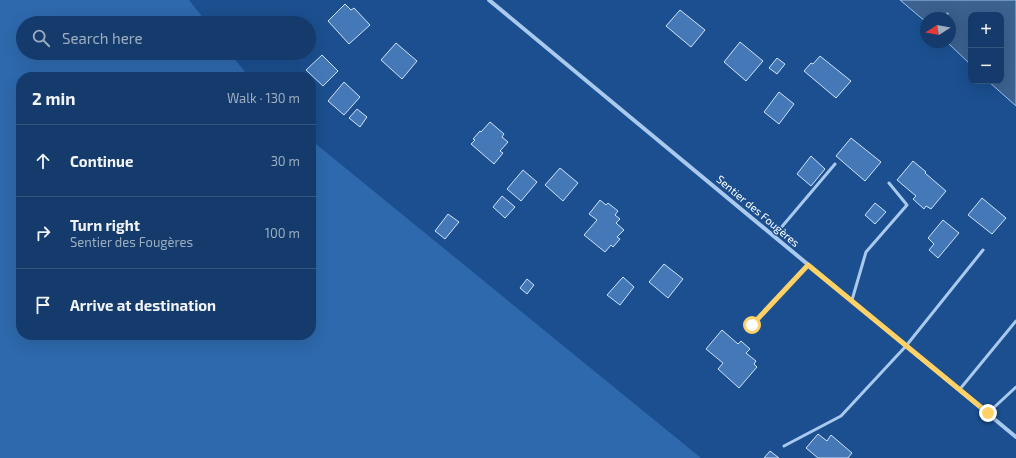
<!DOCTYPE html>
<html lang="en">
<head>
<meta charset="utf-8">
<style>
  :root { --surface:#143b6b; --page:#1d4271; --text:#f1f3f6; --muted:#9dadc1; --line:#33557e }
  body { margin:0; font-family:"Exo 2",sans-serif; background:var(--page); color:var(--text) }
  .controls { position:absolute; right:12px; top:12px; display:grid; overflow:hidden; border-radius:8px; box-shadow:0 4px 16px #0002 }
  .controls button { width:36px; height:36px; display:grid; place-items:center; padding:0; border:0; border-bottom:1px solid var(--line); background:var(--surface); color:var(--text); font:20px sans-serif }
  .compass { position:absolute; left:920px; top:12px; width:36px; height:36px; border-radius:50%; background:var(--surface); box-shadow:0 4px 16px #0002; rotate:259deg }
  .stop { position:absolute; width:12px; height:12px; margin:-9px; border:3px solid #ffd166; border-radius:50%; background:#fff }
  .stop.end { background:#ffd166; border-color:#fff; box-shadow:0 1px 4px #0008 }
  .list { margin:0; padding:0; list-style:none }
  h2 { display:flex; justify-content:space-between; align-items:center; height:52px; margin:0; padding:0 16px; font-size:17px }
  h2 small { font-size:13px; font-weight:400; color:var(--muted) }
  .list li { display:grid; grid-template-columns:26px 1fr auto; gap:12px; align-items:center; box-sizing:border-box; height:72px; padding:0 16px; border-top:1px solid var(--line) }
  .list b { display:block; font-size:15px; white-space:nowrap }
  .list p { margin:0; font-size:13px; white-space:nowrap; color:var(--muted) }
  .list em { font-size:13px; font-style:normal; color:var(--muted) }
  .icon { flex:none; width:22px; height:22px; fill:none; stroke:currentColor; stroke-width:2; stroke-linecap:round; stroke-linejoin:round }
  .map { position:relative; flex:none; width:1016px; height:458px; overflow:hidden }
  .search { position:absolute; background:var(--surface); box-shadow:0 4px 16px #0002; left:16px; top:16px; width:300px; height:44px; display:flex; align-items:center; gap:10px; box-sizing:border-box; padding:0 14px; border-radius:22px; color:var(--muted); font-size:15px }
  .panel { position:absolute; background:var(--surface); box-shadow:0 4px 16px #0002; left:16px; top:72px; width:300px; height:268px; border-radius:16px }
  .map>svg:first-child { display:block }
  .green { fill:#2e69ad }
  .water { fill:#3c6290; stroke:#9cc4f0 }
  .building { fill:#4478b7; stroke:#cfe3fa }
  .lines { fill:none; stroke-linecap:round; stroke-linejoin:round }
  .path { stroke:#a9c9ee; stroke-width:2.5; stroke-dasharray:2 3; stroke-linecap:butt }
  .lane { stroke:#a9c9ee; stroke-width:3 }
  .street { stroke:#a9c9ee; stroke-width:4 }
  .route { stroke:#ffd166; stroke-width:5 }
  .labels { text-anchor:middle; stroke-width:3; stroke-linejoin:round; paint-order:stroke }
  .street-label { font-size:11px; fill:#fff; stroke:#1b4f8f }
</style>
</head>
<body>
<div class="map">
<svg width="1016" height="458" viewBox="0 0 1016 458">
  <rect width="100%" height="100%" fill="#1b4f8f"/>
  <!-- green -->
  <path class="green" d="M0,0H189L207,23H23V53H230L249,77H21V335H311V140L701,458H0Z"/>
  <!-- water -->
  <path class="water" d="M900,0H1016V106L988,81H1001V15H971V65L947,42H950V18H926V22Z"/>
  <!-- building -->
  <path class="building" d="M345,4L351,10L354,8L370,25L349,44L328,21Z
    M680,10L705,30L691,47L666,26Z
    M740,42L763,61L746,81L724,62Z
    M396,43L417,61L402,79L381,60Z
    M322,55L338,71L323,86L306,70Z
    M820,56L851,81L836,98L804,71L811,63L813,64Z
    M777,58L785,64L777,74L769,68Z
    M344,82L360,97L344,115L328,101Z
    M779,92L794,104L779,124L764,112Z
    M357,109L367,117L360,127L349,118Z
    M490,122L504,134L502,137L508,142L500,151L503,153L494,164L471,144L475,140L473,139L480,131L481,132Z
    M851,138L881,162L865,181L836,156Z
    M811,156L825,169L811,186L797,174Z
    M913,161L926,172L925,173L946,191L931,209L926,206L924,209L913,199L916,196L897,180Z
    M560,168L578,183L563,201L545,185Z
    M523,170L537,182L521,201L507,189Z
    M502,196L515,207L505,218L493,207Z
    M982,198L1006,218L992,234L968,215Z
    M600,200L606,205L608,203L618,211L615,215L620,219L616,223L624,230L617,237L620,239L613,247L611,245L605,252L584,235L597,220L589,214Z
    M875,203L886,212L875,224L865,215Z
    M448,214L459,222L445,239L435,231Z
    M943,220L959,233L938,258L929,250L934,244L928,238Z
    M664,264L683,279L668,298L649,282Z
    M623,277L634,287L620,305L607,295Z
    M527,279L534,285L527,294L520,288Z
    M722,330L738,344L741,341L750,349L746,353L756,361L754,364L757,367L739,388L718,369L723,363L706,349Z
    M818,434L827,441L831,435L852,453L848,458H818L806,448Z
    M770,451L779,458H764Z"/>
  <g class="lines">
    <!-- path -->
    <path class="path" d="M944,18L948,13"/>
    <!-- lane -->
    <path class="lane" d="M774,236L835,164
      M852,300L866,252L907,205L889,183
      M752,325L808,265
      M960,389L1016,321
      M988,413L1016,387
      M784,446L841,416L906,346L983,250"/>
    <!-- street -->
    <path class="street" d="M489,0L1016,437"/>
  </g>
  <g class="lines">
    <!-- route -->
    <path class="route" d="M752,325L808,265L988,413"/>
  </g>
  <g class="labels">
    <!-- street labels -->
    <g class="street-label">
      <text transform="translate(758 211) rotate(40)" y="4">Sentier des Fougères</text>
    </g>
  </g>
</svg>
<div class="controls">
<button>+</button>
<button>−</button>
</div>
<svg class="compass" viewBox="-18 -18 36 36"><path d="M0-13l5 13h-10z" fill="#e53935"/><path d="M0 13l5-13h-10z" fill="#9dadc1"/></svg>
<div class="stop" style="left:752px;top:325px"></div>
<div class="stop end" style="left:988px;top:413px"></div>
<div class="search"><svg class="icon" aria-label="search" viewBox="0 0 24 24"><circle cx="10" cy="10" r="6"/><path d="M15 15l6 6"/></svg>Search here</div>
<section class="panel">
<h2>2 min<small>Walk · 130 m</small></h2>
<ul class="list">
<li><svg class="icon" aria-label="ahead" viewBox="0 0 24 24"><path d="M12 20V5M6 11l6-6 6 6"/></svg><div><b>Continue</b></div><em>30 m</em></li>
<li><svg class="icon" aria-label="right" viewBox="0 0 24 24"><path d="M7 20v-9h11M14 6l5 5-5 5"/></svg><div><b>Turn right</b><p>Sentier des Fougères</p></div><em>100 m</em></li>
<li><svg class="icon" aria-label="arrive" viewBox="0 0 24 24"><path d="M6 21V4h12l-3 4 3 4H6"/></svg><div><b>Arrive at destination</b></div></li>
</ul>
</section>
</div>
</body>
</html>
